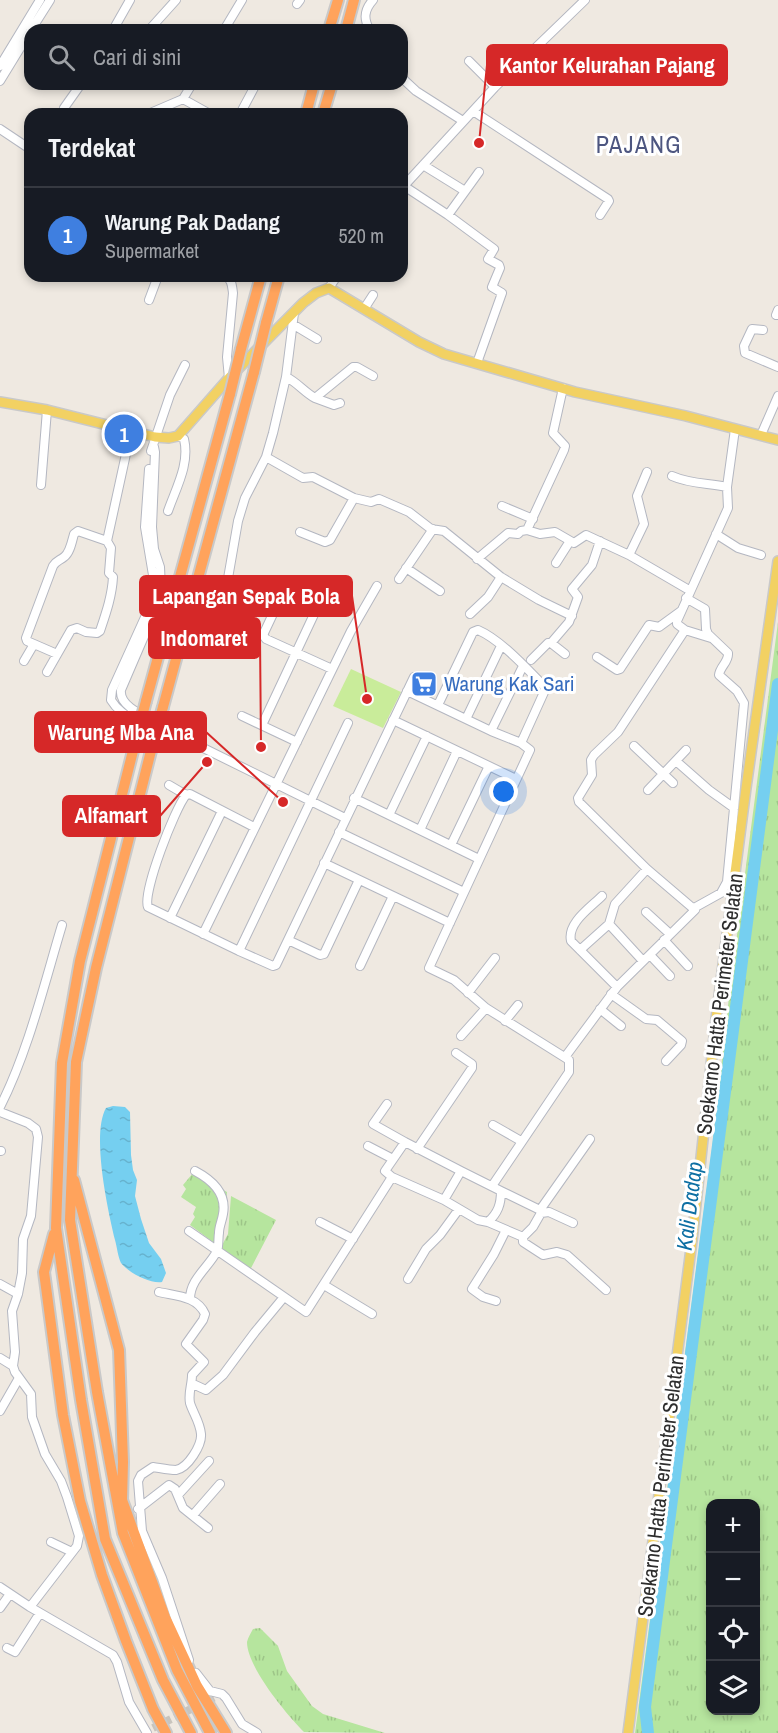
<!DOCTYPE html>
<html lang="id">
<head>
<meta charset="utf-8">
<style>
  :root { --surface:#171b24; --page:#242831; --text:#f1f3f6; --muted:#9ea1a6; --line:#363941; --accent:#4264fb }
  body { margin:0; font-family:"Archivo Narrow",sans-serif; background:var(--page); color:var(--text) }
  .controls { position:absolute; right:18px; bottom:18px; display:grid; overflow:hidden; border-radius:12px; box-shadow:0 3px 9px #0003 }
  .controls button { width:54px; height:54px; display:grid; place-items:center; padding:0; border:0; border-bottom:2px solid var(--line); background:var(--surface); color:var(--text); font:30px sans-serif }
  .you { position:absolute; left:504px; top:792px; width:21px; height:21px; margin:-15px; border:4px solid #fff; border-radius:50%; background:#1a73e8; box-shadow:0 0 0 9px #1a73e833 }
  .badge { display:grid; place-items:center; width:39px; height:39px; border-radius:50%; background:var(--accent); color:#fff; font-size:20px; font-weight:700 }
  .pin { position:absolute; translate:-50% -50%; border:3px solid #fff; box-shadow:0 2px 6px #0006 }
  .list { margin:0; padding:0; list-style:none }
  h2 { display:flex; justify-content:space-between; align-items:center; height:78px; margin:0; padding:0 24px; font-size:26px }
  h2 small { font-size:20px; font-weight:400; color:var(--muted) }
  .list li { display:grid; grid-template-columns:39px 1fr auto; gap:18px; align-items:center; box-sizing:border-box; height:96px; padding:0 24px; border-top:2px solid var(--line) }
  .list b { display:block; font-size:22px; white-space:nowrap }
  .list p { margin:0; font-size:20px; white-space:nowrap; color:var(--muted) }
  .list em { font-size:20px; font-style:normal; color:var(--muted) }
  .icon { flex:none; width:33px; height:33px; fill:none; stroke:currentColor; stroke-width:2; stroke-linecap:round; stroke-linejoin:round }
  .map { position:relative; flex:none; width:778px; height:1733px; overflow:hidden }
  .search { position:absolute; background:var(--surface); box-shadow:0 3px 9px #0003; left:24px; top:24px; width:384px; height:66px; display:flex; align-items:center; gap:15px; box-sizing:border-box; padding:0 21px; border-radius:18px; color:var(--muted); font-size:22px }
  .panel { position:absolute; background:var(--surface); box-shadow:0 3px 9px #0003; left:24px; top:108px; width:384px; height:174px; border-radius:18px }
  .map>svg:first-child { display:block }
  .grass { fill:url(#grass-tufts); fill-rule:evenodd }
  .pitch { fill:#c9ec9a }
  .water { fill:url(#water-ripples) }
  .lines { fill:none; stroke-linecap:round; stroke-linejoin:round }
  .river { stroke:#75cff0; stroke-width:12 }
  .minor-tunnel { stroke:#c8c4bd; stroke-width:8; stroke-dasharray:8 4; stroke-linecap:butt }
  .minor-casing { stroke:#b4b7c1; stroke-width:10 }
  .major-casing { stroke:#c9c9c9; stroke-width:12 }
  .highway-casing { stroke:#c9c9c9; stroke-width:14 }
  .minor { stroke:#fff; stroke-width:8 }
  .major { stroke:#f2d163; stroke-width:9 }
  .highway { stroke:#ffa35c; stroke-width:10 }
  .highway-bridge-casing { stroke:#c9c9c9; stroke-width:14; stroke-linecap:butt }
  .highway-bridge { stroke:#ffa35c; stroke-width:10 }
  .labels { text-anchor:middle; stroke-width:6; stroke-linejoin:round; paint-order:stroke }
  .shop-label { font-size:21px; fill:#366cbe; stroke:#fff; text-anchor:start }
  .street-label { font-size:21px; fill:#2e2e2e; stroke:#fff }
  .water-label { font-size:22px; font-style:italic; fill:#0d6fa3; stroke:#fff }
  .quarter-label { font-size:24px; letter-spacing:1.5px; fill:#4d5680; stroke:#fff }
  .leader { fill:none; stroke:#d62828; stroke-width:2 }
  .callout-dot { fill:#d62828; stroke:#fff; stroke-width:2 }
  .callout { fill:#d62828; stroke:#d62828; stroke-width:2 }
  .callout-label { font-size:22px; text-anchor:middle; font-weight:bold; fill:#fff }
</style>
</head>
<body>
<div class="map">
<svg width="778" height="1733" viewBox="0 0 778 1733">
  <defs>
    <pattern id="grass-tufts" width="24" height="20" patternUnits="userSpaceOnUse" patternTransform="scale(1.5)"><rect width="24" height="20" fill="#b6e59e"/><path d="M3 7l-1-3M5 7V3M7 7l1-3M15 17l-1-3M17 17v-4M19 17l1-3" fill="none" stroke="#9dc588"/></pattern>
    <pattern id="water-ripples" width="26" height="14" patternUnits="userSpaceOnUse" patternTransform="scale(1.5)"><rect width="26" height="14" fill="#75cff0"/><path d="M2 4q2-2 4 0t4 0M15 11q2-2 4 0t4 0" fill="none" stroke="#66b2ce"/></pattern>
  </defs>
  <rect width="100%" height="100%" fill="#efe9e1"/>
  <!-- grass -->
  <path class="grass" d="M778,622V1733H635L712,1149L730,988ZM710,1504H756V1710H710Z
    M193,1173L227,1192L226,1207L217,1245L190,1225L195,1217L193,1214L196,1207L181,1197L186,1189L183,1185Z
    M231,1196L276,1220L250,1270L220,1249L228,1234Z
    M260,1628L278,1646L287,1671L312,1706L323,1714L385,1733L304,1732C287,1715 247,1667 247,1642C248,1637 251,1633 253,1629Z"/>
  <!-- pitch -->
  <path class="pitch" d="M351,669L401,692L383,728L333,706Z"/>
  <!-- water -->
  <path class="water" d="M113,1106L125,1107L130,1112L131,1155L133,1170L137,1180L135,1196L141,1219L149,1243L161,1259L166,1273L162,1282C150,1284 129,1273 121,1263C118,1257 117,1247 115,1240C108,1211 91,1134 106,1108Z"/>
  <g class="lines">
    <!-- river -->
    <path class="river" d="M648,1733L645,1707L778,684"/>
    <!-- minor-tunnel -->
    <path class="minor-tunnel" d="M153,1728L215,1697"/>
    <defs>
      <path id="minor" d="M297,4L300,0
        M31,30L50,0
        M113,30L130,0
        M149,30L176,0
        M224,30L242,0
        M370,30C363,19 364,10 373,0
        M469,61L495,87
        M0,66L40,0
        M402,78L416,91L463,121
        M0,81L30,32
        M183,99L210,114
        M64,108L81,84
        M473,111L608,199L609,201L600,215
        M148,114L183,99L192,84
        M240,114L256,84
        M0,129L30,149
        M423,165L465,191
        M404,186L448,215L494,249L488,259L499,265L500,268L492,287L502,293L477,363
        M402,188L495,87L585,0
        M448,215L479,172
        M225,276C232,279 232,286 233,293L227,357L229,378
        M329,288L337,276
        M149,300L158,276
        M364,309L373,295
        M778,310L776,315H778
        M294,325L317,339
        M763,330L752,329L744,346L745,353L778,367
        M286,377C297,382 304,392 315,398L353,367H357L373,376
        M315,398L334,405L340,403
        M761,435L778,396
        M154,447L155,452L152,527L154,549L160,567L161,588L158,604L121,690C118,711 161,721 175,734L345,818
        M151,451L170,395L185,365
        M266,457L303,478L313,477L354,498L371,502L379,499L409,512L431,529L444,531L501,577L539,600L572,616
        M149,469L145,527L155,587L151,604L112,690L111,700C121,717 155,734 175,734
        M672,476C690,484 707,483 727,487
        M41,485L47,410
        M502,506L533,519
        M168,511C176,488 190,464 184,439L178,436
        M527,530L564,450L565,446L553,433L563,388
        M300,532L325,542L330,540L354,498
        M716,534L738,548L761,555
        M629,555L644,524L637,496L647,472
        M477,559L508,533L518,534L521,531L527,530L540,534L555,532L574,543L586,535L629,555L689,590
        M556,563L570,541
        M406,568L440,591
        M399,579L433,529
        M287,584L263,635L266,639L332,669
        M686,598L705,609L706,629L708,634L728,653C729,662 720,666 719,675L737,691L744,703L727,882L721,893L694,908
        M470,614L488,597L501,577
        M711,638L685,630L677,624V621L728,508L727,487L735,429
        M551,643L569,622L578,597L572,589L592,565L600,541
        M34,644L27,641L26,638L53,566C57,560 59,561 64,557C70,553 72,541 74,534L78,531L107,541
        M205,649L209,630L227,584L238,521L245,498L266,457L273,433L286,377L294,313
        M597,657L617,670L620,669L649,625L659,627L681,611
        M531,660L548,643H551L565,654
        M24,661L34,644L57,654
        M47,672L71,630L77,628L86,632L97,633L100,631C106,613 112,596 113,577L109,573L111,548L107,541L131,431
        M407,691L491,731L521,743L530,750L429,968L454,980L486,1008L569,1060V1072L492,1186
        M438,705L473,632L478,630C501,640 526,668 544,686L545,690L521,743
        M242,716L297,742
        M466,719L501,646
        M393,720L516,779
        M262,725L317,608
        M491,731L523,666
        M634,746L673,783
        M676,761L709,790L734,808
        M169,785L186,795
        M648,790L686,750
        M354,798L479,859
        M389,815L427,736
        M254,827L190,794L186,795C175,808 142,893 148,907L239,951L348,723
        M420,830L457,751
        M339,832L464,892
        M451,845L489,766
        M324,863L450,923
        M602,896C590,908 567,923 571,941L617,987
        M646,912L670,934
        M170,918L222,811
        M203,934L351,631L377,586
        M288,940L320,955L324,954L359,880
        M664,940L688,966
        M580,950L609,924
        M239,951L273,966L276,965L414,677
        M650,955L670,976
        M643,961L609,924L615,904L647,869
        M360,966L393,896
        M468,993L495,958
        M611,994L646,1019L657,1020L682,1041L681,1045L666,1061
        M600,1009L621,1026
        M505,1021L518,1005
        M461,1036L486,1008
        M565,1057L617,987L695,910L647,869L579,802L578,798L592,775L591,760L594,755L618,732L685,630
        M387,1104L373,1124L405,1142
        M0,1107C28,1052 44,985 62,925
        M0,1112L28,1123L36,1129L38,1137L31,1216L23,1239L22,1273L18,1294L12,1311L15,1352L13,1366
        M493,1125L521,1141
        M368,1146L393,1159
        M417,1149L472,1068V1064L456,1053
        M0,1151H1
        M461,1171L405,1142L385,1171L392,1177L444,1200L478,1220L488,1222L523,1237L533,1227L541,1213L540,1210L501,1191
        M444,1200L461,1171L501,1191C501,1204 498,1213 488,1222
        M540,1210L590,1139
        M541,1213L549,1212L573,1223
        M320,1222L353,1239
        M189,1231L306,1312L392,1177
        M523,1237V1242L543,1255L557,1252L567,1255L606,1290
        M408,1279L426,1249L440,1235L459,1209
        M0,1284L18,1294
        M324,1285L372,1314
        M159,1292C176,1296 197,1296 205,1314L203,1320L186,1344L204,1362L192,1375C192,1385 188,1393 190,1403C193,1413 200,1422 201,1434C202,1445 188,1468 176,1470C169,1470 160,1468 153,1467L141,1475L138,1481L142,1531L162,1578L189,1660
        M190,1299C190,1279 209,1267 217,1251C219,1246 218,1238 219,1233C219,1226 222,1221 223,1214C227,1193 212,1180 195,1171
        M496,1301L483,1297L472,1289L494,1254L506,1230
        M0,1358L13,1366L15,1372L31,1394L32,1417L45,1454L61,1481L67,1497L79,1536L77,1546L30,1607
        M193,1384L206,1390L223,1375L255,1332L284,1297
        M0,1411L19,1378
        M178,1495L209,1461
        M138,1509L169,1485L175,1489L183,1508L208,1528
        M193,1515L220,1484
        M51,1542L72,1552
        M0,1587L30,1607L113,1655L117,1662L129,1702L147,1733
        M0,1608L10,1594
        M7,1648L15,1652L40,1613
        M196,1673L210,1691L222,1694L226,1698L242,1724L257,1733"/>
      <path id="major" d="M0,402L47,410L155,437L169,438L178,436L229,378L303,303L316,293L329,288L419,342L444,354L575,392L686,416L778,440
        M628,1733L692,1241L716,1019L746,788L778,561"/>
      <path id="highway" d="M329,30L338,0
        M346,30L354,0
        M306,114L314,84
        M323,114L332,84
        M266,323L279,276
        M241,349L261,276
        M146,701L230,394
        M163,707L254,372
        M137,735L80,961L62,1063L56,1228L81,1400L105,1539L163,1680L191,1733
        M154,739L96,968L76,1062L70,1220L97,1392L123,1533L177,1670L210,1733
        M74,1180L119,1350L123,1462L122,1500L165,1617L197,1686L226,1733
        M54,1234L44,1272L63,1415L80,1501L102,1575L126,1641L153,1709L166,1733"/>
    </defs>
    <!-- minor casing -->
    <use href="#minor" class="minor-casing"/>
    <!-- major casing -->
    <use href="#major" class="major-casing"/>
    <!-- highway casing -->
    <use href="#highway" class="highway-casing"/>
    <!-- minor -->
    <use href="#minor" class="minor"/>
    <!-- major -->
    <use href="#major" class="major"/>
    <!-- highway -->
    <use href="#highway" class="highway"/>
    <defs>
      <path id="highway-bridge" d="M254,372L266,323
        M230,394L241,349
        M137,735L146,701
        M154,739L163,707"/>
    </defs>
    <!-- highway-bridge casing -->
    <use href="#highway-bridge" class="highway-bridge-casing"/>
    <!-- highway-bridge -->
    <use href="#highway-bridge" class="highway-bridge"/>
  </g>
  <!-- icons -->
  <defs>
    <symbol id="supermarket-square" viewBox="-11 -11 22 22"><rect x="-9" y="-9" width="18" height="18" rx="4" fill="#3f7fe0" stroke="#fff"/><path d="M-6-5.5h2.5l.6 2H6L4.5 2H-2.5L-4.4-4H-6ZM-1.5 3.2a1.3 1.3 0 1 0 .1 0ZM3 3.2a1.3 1.3 0 1 0 .1 0Z" fill="#fff"/></symbol>
  </defs>
  <g fill-rule="evenodd">
    <use href="#supermarket-square" x="409" y="669" width="30" height="30"/>
  </g>
  <g class="labels">
    <!-- shop labels -->
    <g class="shop-label">
      <text x="444" y="691">Warung Kak Sari</text>
    </g>
    <!-- street labels -->
    <g class="street-label">
      <text transform="translate(720 1004) rotate(-83)" y="7">Soekarno Hatta Perimeter Selatan</text>
      <text transform="translate(661 1486) rotate(-83)" y="7">Soekarno Hatta Perimeter Selatan</text>
    </g>
    <!-- water labels -->
    <g class="water-label">
      <text transform="translate(689 1206) rotate(-83)" y="8">Kali Dadap</text>
    </g>
    <!-- quarter labels -->
    <g class="quarter-label">
      <text x="639" y="153">PAJANG</text>
    </g>
  </g>
  <!-- callouts -->
  <path class="leader" d="M479 143L487 65M367 699L352 596M261 747L260 638M283 802L206 732M207 762L160 816"/>
  <g class="callout-dot">
    <circle cx="479" cy="143" r="6"/>
    <circle cx="367" cy="699" r="6"/>
    <circle cx="261" cy="747" r="6"/>
    <circle cx="283" cy="802" r="6"/>
    <circle cx="207" cy="762" r="6"/>
  </g>
  <g class="callout">
    <rect x="487" y="45" width="240" height="40" rx="6"/>
    <rect x="140" y="576" width="212" height="40" rx="6"/>
    <rect x="149" y="618" width="111" height="40" rx="6"/>
    <rect x="35" y="712" width="171" height="40" rx="6"/>
    <rect x="63" y="796" width="97" height="40" rx="6"/>
  </g>
  <g class="callout-label">
    <text x="607" y="73">Kantor Kelurahan Pajang</text>
    <text x="246" y="604">Lapangan Sepak Bola</text>
    <text x="204" y="646">Indomaret</text>
    <text x="121" y="740">Warung Mba Ana</text>
    <text x="111" y="823">Alfamart</text>
  </g>
</svg>
<div class="controls">
<button>+</button>
<button>−</button>
<button><svg class="icon" aria-label="locate" viewBox="0 0 24 24"><circle cx="12" cy="12" r="6"/><path d="M12 2v4M12 18v4M2 12h4M18 12h4"/></svg></button>
<button><svg class="icon" aria-label="layers" viewBox="0 0 24 24"><path d="M12 4l9 5-9 5-9-5zM3 14l9 5 9-5"/></svg></button>
</div>
<div class="you"></div>
<div class="pin badge" style="left:124px;top:434px;background:#3f7fe0">1</div>
<div class="search"><svg class="icon" aria-label="search" viewBox="0 0 24 24"><circle cx="10" cy="10" r="6"/><path d="M15 15l6 6"/></svg>Cari di sini</div>
<section class="panel">
<h2>Terdekat<small></small></h2>
<ul class="list">
<li><span class="badge" style="background:#3f7fe0">1</span><div><b>Warung Pak Dadang</b><p>Supermarket</p></div><em>520 m</em></li>
</ul>
</section>
</div>
</body>
</html>
